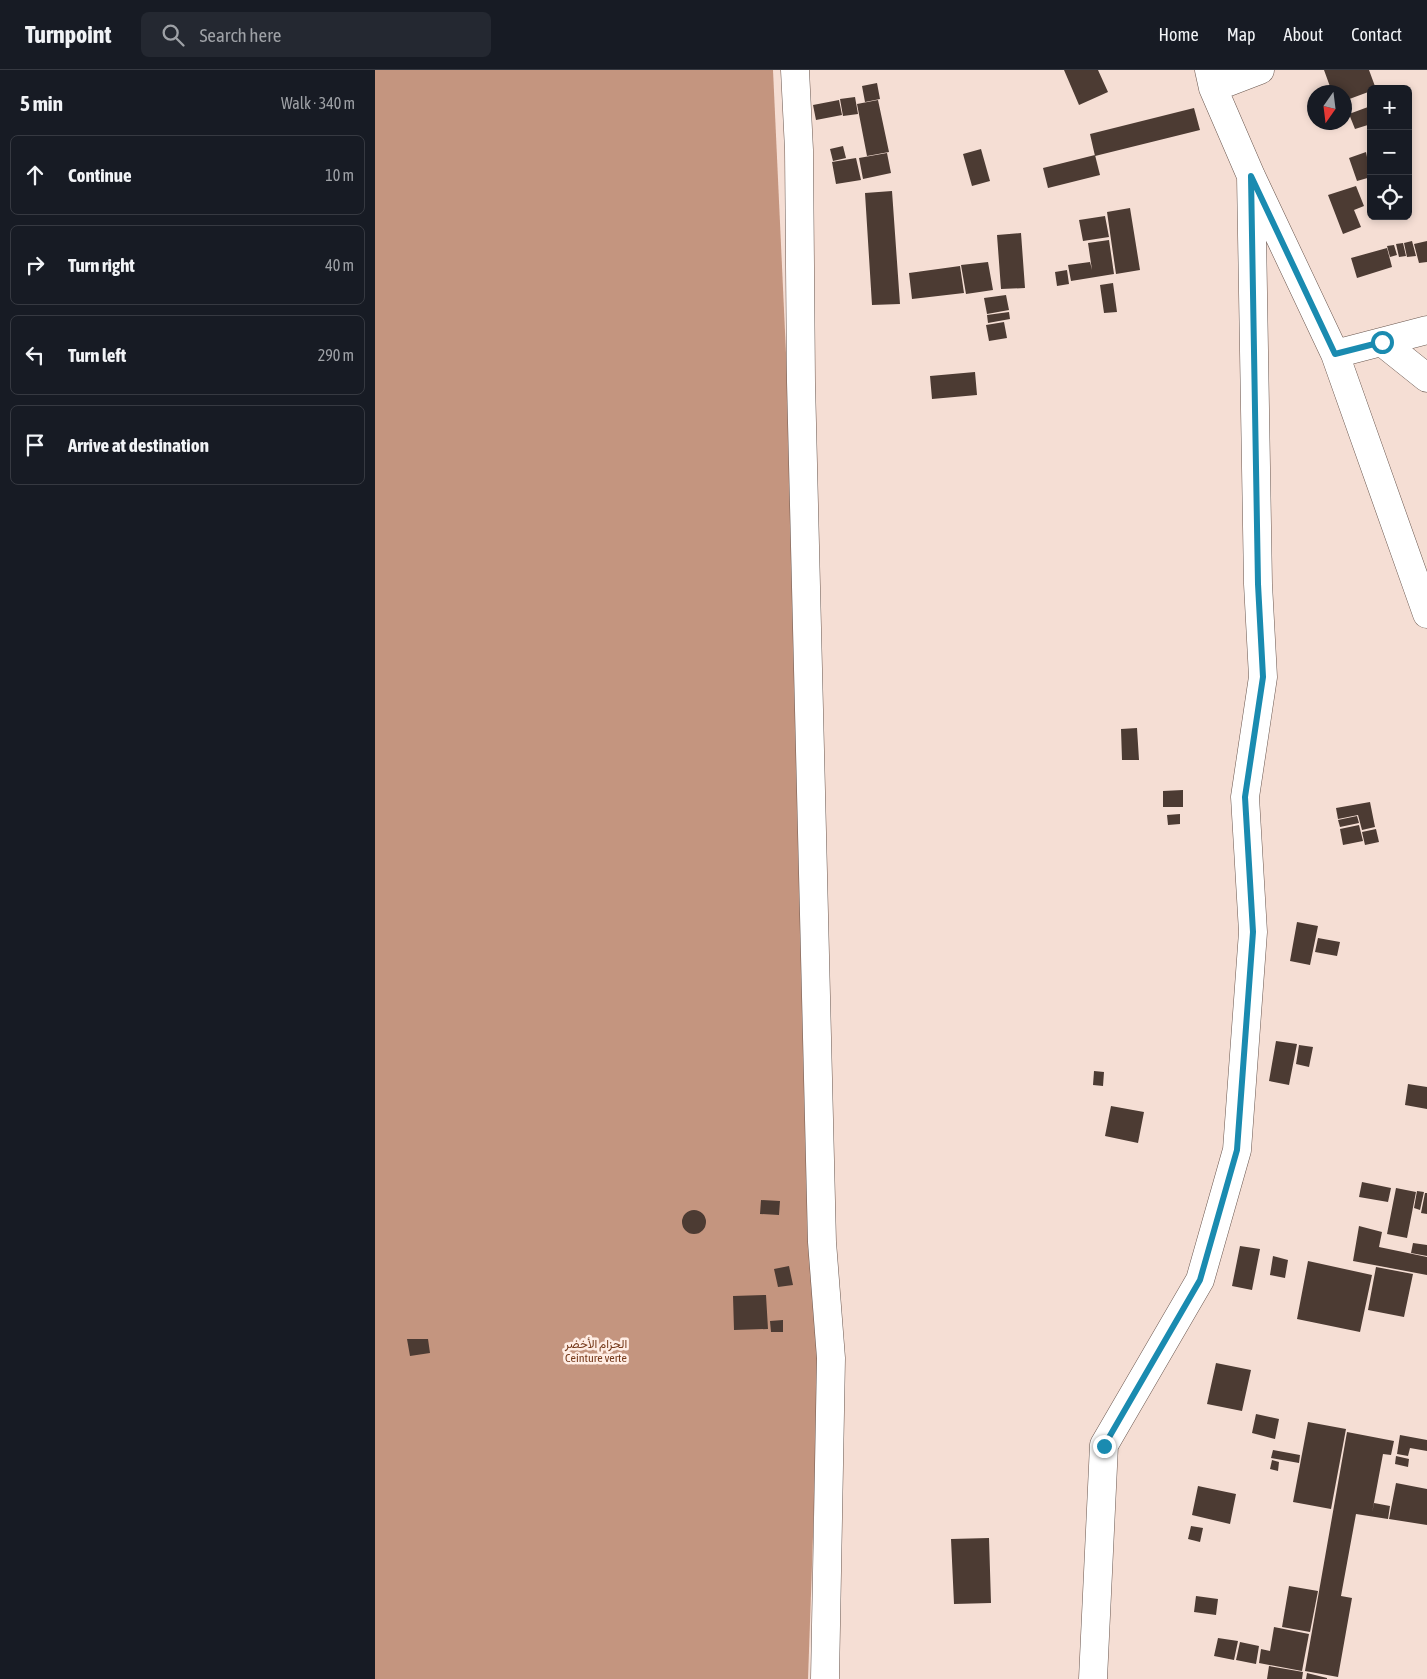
<!DOCTYPE html>
<html lang="en">
<head>
<meta charset="utf-8">
<style>
  :root { --surface:#171b24; --page:#242831; --text:#f1f3f6; --muted:#9ea1a6; --line:#363941 }
  body { margin:0; font-family:"Asap Condensed",Vazirmatn,sans-serif; background:var(--page); color:var(--text) }
  .controls { position:absolute; right:15px; top:15px; display:grid; overflow:hidden; border-radius:8px; box-shadow:0 2px 8px #0003 }
  .controls button { width:45px; height:45px; display:grid; place-items:center; padding:0; border:0; border-bottom:1px solid var(--line); background:var(--surface); color:var(--text); font:25px sans-serif }
  .compass { position:absolute; left:932px; top:15px; width:45px; height:45px; border-radius:50%; background:var(--surface); box-shadow:0 2px 8px #0003; rotate:194deg }
  .stop { position:absolute; width:15px; height:15px; margin:-11px; border:4px solid #1a8bb0; border-radius:50%; background:#fff }
  .stop.end { background:#1a8bb0; border-color:#fff; box-shadow:0 1px 5px #0008 }
  .list { margin:0; padding:0; list-style:none }
  h2 { display:flex; justify-content:space-between; align-items:center; height:65px; margin:0; padding:0 20px; font-size:21px }
  h2 small { font-size:16px; font-weight:400; color:var(--muted) }
  .list li { display:grid; grid-template-columns:32px 1fr auto; gap:15px; align-items:center; box-sizing:border-box; height:80px; margin:0 10px 10px; padding:0 10px; border:1px solid var(--line); border-radius:8px }
  .list b { display:block; font-size:19px; white-space:nowrap }
  .list em { font-size:16px; font-style:normal; color:var(--muted) }
  .icon { flex:none; width:28px; height:28px; fill:none; stroke:currentColor; stroke-width:2; stroke-linecap:round; stroke-linejoin:round }
  .map { position:relative; flex:none; width:1052px; height:1609px; overflow:hidden }
  header { display:flex; align-items:center; gap:30px; box-sizing:border-box; height:70px; padding:0 25px; background:var(--surface); border-bottom:1px solid var(--line) }
  header strong { font-size:24px }
  nav { display:flex; gap:28px; margin-inline-start:auto; font-size:18px }
  .search { width:350px; height:45px; background:var(--page); display:flex; align-items:center; gap:12px; box-sizing:border-box; padding:0 18px; border-radius:8px; color:var(--muted); font-size:19px }
  main { display:flex }
  aside { flex:1; background:var(--surface) }
  .map>svg:first-child { display:block }
  .forest { fill:#c4957f }
  .building { fill:#4c3b33 }
  .lines { fill:none; stroke-linecap:round; stroke-linejoin:round }
  .street-casing { stroke:#69564e; stroke-width:29 }
  .street { stroke:#fff; stroke-width:28 }
  .route { stroke:#1a8bb0; stroke-width:6 }
  .labels { text-anchor:middle; stroke-width:5; stroke-linejoin:round; paint-order:stroke }
  .park-label { font-size:12px; fill:#75391a; stroke:#ffede4 }
</style>
</head>
<body>
<header>
<strong>Turnpoint</strong>
<div class="search"><svg class="icon" aria-label="search" viewBox="0 0 24 24"><circle cx="10" cy="10" r="6"/><path d="M15 15l6 6"/></svg>Search here</div>
<nav><a>Home</a><a>Map</a><a>About</a><a>Contact</a></nav>
</header>
<main>
<aside>
<h2>5 min<small>Walk · 340 m</small></h2>
<ul class="list">
<li><svg class="icon" aria-label="ahead" viewBox="0 0 24 24"><path d="M12 20V5M6 11l6-6 6 6"/></svg><div><b>Continue</b></div><em>10 m</em></li>
<li><svg class="icon" aria-label="right" viewBox="0 0 24 24"><path d="M7 20v-9h11M14 6l5 5-5 5"/></svg><div><b>Turn right</b></div><em>40 m</em></li>
<li><svg class="icon" aria-label="left" viewBox="0 0 24 24"><path d="M17 20v-9H6M10 6l-5 5 5 5"/></svg><div><b>Turn left</b></div><em>290 m</em></li>
<li><svg class="icon" aria-label="arrive" viewBox="0 0 24 24"><path d="M6 21V4h12l-3 4 3 4H6"/></svg><div><b>Arrive at destination</b></div></li>
</ul>
</aside>
<div class="map">
<svg width="1052" height="1609" viewBox="0 0 1052 1609">
  <rect width="100%" height="100%" fill="#f5ded4"/>
  <!-- forest -->
  <path class="forest" d="M0,0H398L424,567L443,1324L433,1609H0Z"/>
  <!-- building -->
  <path class="building" d="M689,0H723L733,22L704,35Z
    M949,0H994L1001,19H996V21L969,31V22H957Z
    M502,13L505,29L490,32L487,16Z
    M480,27L483,44L468,46L465,29Z
    M464,30L467,45L441,50L438,35Z
    M503,30L514,82L492,86L482,34Z
    M993,37L996,54L980,59L974,44Z
    M819,38L825,60L720,86L715,64Z
    M468,76L471,88L458,91L455,79Z
    M606,79L615,111L597,116L588,84Z
    M991,82L992,87L996,86V107L982,111L974,88Z
    M512,83L516,103L488,109L484,88Z
    M720,85L725,105L673,118L668,98Z
    M481,88L486,110L461,114L457,92Z
    M981,116L989,136L979,140L986,157L968,164L953,125Z
    M517,121L525,234L497,235L490,123Z
    M755,138L765,200L741,204L732,142Z
    M730,146L734,167L708,171L704,150Z
    M646,163L650,218L626,219L622,165Z
    M734,170L739,204L696,211L693,195L715,192L717,200L713,173Z
    M1037,171L1041,186L1032,187L1029,173Z
    M1052,171V192L1044,193L1039,174Z
    M1028,173L1031,186L1024,187L1021,174Z
    M1019,175L1022,185L1015,187L1012,176Z
    M1012,178L1017,197L982,208L976,188Z
    M613,192L618,220L591,224L586,195Z
    M585,196L589,223L537,229L534,203Z
    M692,200L694,214L682,216L680,202Z
    M738,213L742,242L729,243L725,215Z
    M631,225L634,240L612,244L609,228Z
    M634,242L635,249L613,253L612,245Z
    M629,252L632,268L614,271L611,255Z
    M600,302L602,325L557,329L555,306Z
    M762,658L764,690H747L746,659Z
    M808,720V737H788V721Z
    M995,732L1000,757L987,760L983,745L963,749L961,738Z
    M805,744V754L793,755L792,745Z
    M982,746L984,753L965,757L963,750Z
    M984,755L988,771L968,775L965,759Z
    M1001,759L1004,772L990,775L987,762Z
    M922,852L943,856L935,895L915,891Z
    M943,868L965,872L962,886L940,882Z
    M901,971L922,974L914,1015L894,1011Z
    M924,975L938,977L934,997L921,994Z
    M719,1001L729,1002L728,1016L718,1015Z
    M1033,1014L1052,1017V1039L1030,1035Z
    M736,1036L769,1042L763,1073L730,1066Z
    M987,1112L1016,1118L1013,1132L984,1127Z
    M1021,1118L1041,1122L1032,1168L1012,1164Z
    M1042,1121L1049,1122L1045,1140L1039,1138Z
    M1050,1123H1052V1144L1046,1143Z
    M386,1130L405,1131L404,1145L385,1144Z
    M307 1152a12 12 0 1 1 24 0a12 12 0 1 1-24 0Z
    M984,1156L1007,1162L1004,1177L1052,1187V1205L978,1191Z
    M1038,1173L1052,1175V1186L1036,1183Z
    M865,1176L885,1179L877,1220L857,1216Z
    M898,1186L913,1190L910,1208L895,1205Z
    M933,1191L997,1205L985,1262L922,1249Z
    M414,1196L418,1215L403,1217L399,1199Z
    M1001,1197L1038,1204L1029,1247L993,1240Z
    M391,1225L393,1259L359,1260L358,1226Z
    M408,1250V1262H396L395,1251Z
    M32,1269H53L55,1283L35,1286Z
    M841,1293L876,1300L867,1341L832,1334Z
    M881,1344L904,1349L900,1369L877,1363Z
    M933,1352L971,1359L956,1439L918,1432Z
    M972,1362L1019,1371L1016,1385L1008,1384L997,1443L999,1433L1015,1436L1013,1449L981,1444L966,1526L977,1528L963,1607L930,1601Z
    M1025,1365L1052,1370V1381L1035,1378L1033,1386L1022,1384Z
    M898,1380L925,1385L924,1393L896,1388Z
    M1021,1386L1034,1389L1033,1397L1020,1394Z
    M897,1390L904,1392L903,1401L895,1399Z
    M1021,1413L1052,1419V1455L1014,1449Z
    M823,1416L861,1424L855,1454L817,1445Z
    M816,1456L828,1458L825,1472L813,1469Z
    M614,1468L616,1533L579,1534L576,1469Z
    M914,1516L943,1521L935,1562L907,1557Z
    M821,1526L843,1529L841,1545L819,1542Z
    M899,1557L934,1564L927,1601L884,1593L886,1579L895,1581Z
    M843,1568L863,1571L859,1590L839,1586Z
    M865,1572L884,1576L881,1594L861,1590Z
    M894,1596L928,1602L927,1609H892Z
    M932,1603L952,1608V1609H931Z"/>
  <g class="lines">
    <defs>
      <path id="street" d="M420,0L424,80L426,312L447,1172L456,1288L450,1609
        M834,0L838,18L876,106L960,284L1052,544
        M838,18L885,0
        M1007,272L1052,308
        M960,284L1052,260
        M718,1609L729,1375L825,1210L862,1080L878,862L870,727L888,607L883,514L876,106"/>
    </defs>
    <!-- street casing -->
    <use href="#street" class="street-casing"/>
    <!-- street -->
    <use href="#street" class="street"/>
  </g>
  <g class="lines">
    <!-- route -->
    <path class="route" d="M729,1376L825,1210L862,1080L878,862L870,727L888,607L883,514L876,106L960,284L1007,272"/>
  </g>
  <g class="labels">
    <!-- park labels -->
    <g class="park-label">
      <text x="221" y="1278">الحزام الأخضر<tspan x="221" dy="14">Ceinture verte</tspan></text>
    </g>
  </g>
</svg>
<div class="controls">
<button>+</button>
<button>−</button>
<button><svg class="icon" aria-label="locate" viewBox="0 0 24 24"><circle cx="12" cy="12" r="6"/><path d="M12 2v4M12 18v4M2 12h4M18 12h4"/></svg></button>
</div>
<svg class="compass" viewBox="-18 -18 36 36"><path d="M0-13l5 13h-10z" fill="#e53935"/><path d="M0 13l5-13h-10z" fill="#9ea1a6"/></svg>
<div class="stop" style="left:1007px;top:272px"></div>
<div class="stop end" style="left:729px;top:1376px"></div>
</div>
</main>
</body>
</html>
